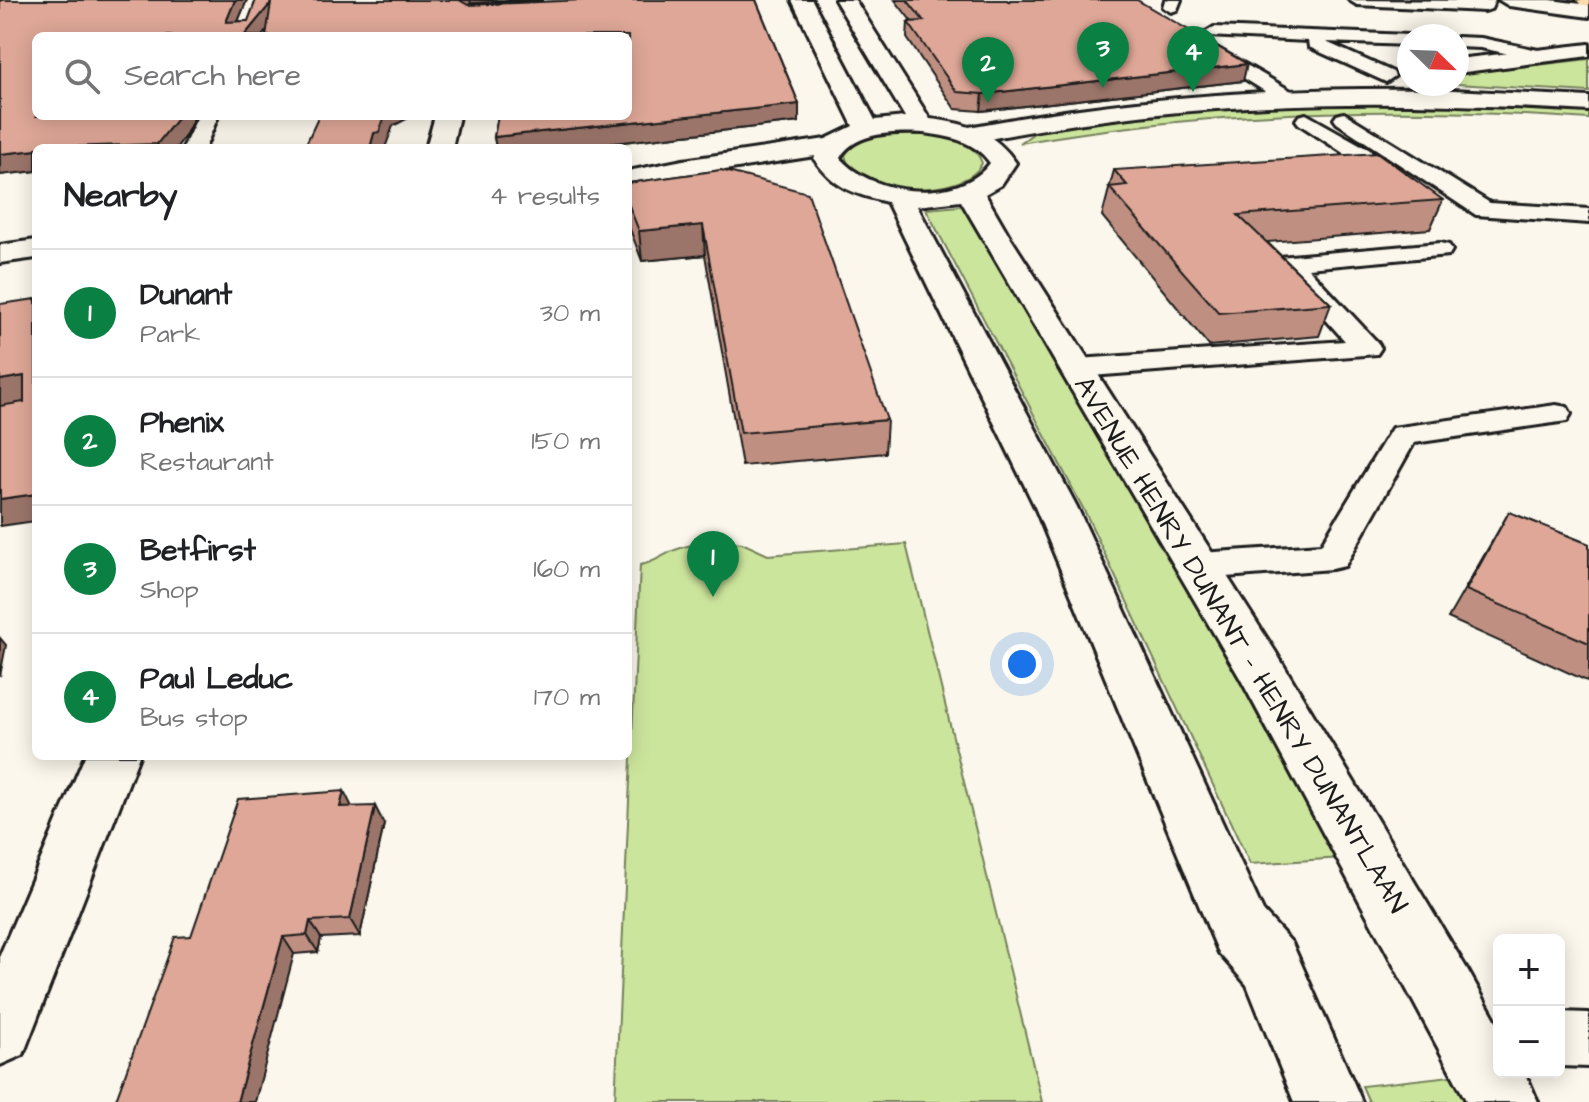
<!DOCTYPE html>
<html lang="en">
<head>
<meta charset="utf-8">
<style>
  :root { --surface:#fff; --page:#f2f2f2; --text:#202124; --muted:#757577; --line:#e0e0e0; --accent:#0b8043 }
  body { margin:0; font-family:"Architects Daughter",sans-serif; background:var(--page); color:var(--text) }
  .controls { position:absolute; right:24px; bottom:24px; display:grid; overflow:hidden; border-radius:12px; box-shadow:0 4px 20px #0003 }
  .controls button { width:72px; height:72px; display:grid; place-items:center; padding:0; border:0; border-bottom:2px solid var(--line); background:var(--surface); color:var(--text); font:40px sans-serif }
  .compass { position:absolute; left:1397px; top:24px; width:72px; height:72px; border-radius:50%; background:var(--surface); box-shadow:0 4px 20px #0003; rotate:113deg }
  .you { position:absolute; left:1022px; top:664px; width:28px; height:28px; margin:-20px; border:6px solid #fff; border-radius:50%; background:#1a73e8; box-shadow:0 0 0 12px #1a73e833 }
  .badge { display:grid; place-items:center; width:52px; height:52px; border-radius:50%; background:var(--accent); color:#fff; font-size:26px; font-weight:700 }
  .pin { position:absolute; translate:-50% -66px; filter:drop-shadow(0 2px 4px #0008) }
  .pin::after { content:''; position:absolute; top:42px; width:28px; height:24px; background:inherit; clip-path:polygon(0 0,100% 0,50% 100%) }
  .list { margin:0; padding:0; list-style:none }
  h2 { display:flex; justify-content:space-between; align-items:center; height:104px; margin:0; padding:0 32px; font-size:34px }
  h2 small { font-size:26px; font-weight:400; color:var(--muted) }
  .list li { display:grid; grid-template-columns:52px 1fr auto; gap:24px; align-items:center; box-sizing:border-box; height:128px; padding:0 32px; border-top:2px solid var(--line) }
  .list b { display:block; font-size:30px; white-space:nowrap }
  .list p { margin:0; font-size:26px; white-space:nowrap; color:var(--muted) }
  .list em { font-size:26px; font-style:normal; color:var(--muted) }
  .icon { flex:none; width:44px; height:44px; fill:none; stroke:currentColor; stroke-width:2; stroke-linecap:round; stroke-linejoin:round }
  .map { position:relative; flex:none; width:1589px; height:1102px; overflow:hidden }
  .search { position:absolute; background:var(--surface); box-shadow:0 4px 20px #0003; left:32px; top:32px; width:600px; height:88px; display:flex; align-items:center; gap:20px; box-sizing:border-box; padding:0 28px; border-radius:12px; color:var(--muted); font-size:30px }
  .panel { position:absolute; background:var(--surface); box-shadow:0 4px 20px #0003; left:32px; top:144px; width:600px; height:616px; border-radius:12px }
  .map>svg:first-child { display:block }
  .green { fill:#cce59c; stroke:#74805c; stroke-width:2 }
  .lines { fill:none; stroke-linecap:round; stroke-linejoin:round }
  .service-casing { stroke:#1c1c1c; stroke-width:6 }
  .minor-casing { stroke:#1c1c1c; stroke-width:6 }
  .tertiary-casing { stroke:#1c1c1c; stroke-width:6 }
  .primary-casing { stroke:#1c1c1c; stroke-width:6 }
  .service { fill:#fbf7ec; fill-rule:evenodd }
  .minor { fill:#fbf7ec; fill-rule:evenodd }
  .tertiary { fill:#fbf7ec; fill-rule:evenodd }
  .primary { fill:#fddcac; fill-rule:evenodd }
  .wall { fill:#bf9082; stroke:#1c1c1c; stroke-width:2 }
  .shaded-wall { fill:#9b756a; stroke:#1c1c1c; stroke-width:2 }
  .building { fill:#dea797; stroke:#1c1c1c; stroke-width:2 }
  .labels { text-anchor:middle; stroke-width:8; stroke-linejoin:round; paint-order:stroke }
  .street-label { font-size:28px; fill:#1c1c1c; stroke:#fbf7ec }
</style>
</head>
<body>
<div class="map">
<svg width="1589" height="1102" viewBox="0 0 1589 1102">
  <rect width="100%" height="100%" fill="#fbf7ec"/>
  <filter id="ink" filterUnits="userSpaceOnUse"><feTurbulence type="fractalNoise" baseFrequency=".0125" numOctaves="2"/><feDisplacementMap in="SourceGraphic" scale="16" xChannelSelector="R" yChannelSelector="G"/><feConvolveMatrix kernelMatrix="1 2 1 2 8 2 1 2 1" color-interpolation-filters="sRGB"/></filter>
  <g filter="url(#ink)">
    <!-- green -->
    <path class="green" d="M1589,59V92L1457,84V74Z
      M1306,102L1589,107V119C1398,105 1208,110 1020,143L1044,126L1159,112Z
      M906,132C932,134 972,135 982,163C966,200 853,197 845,155C859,135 883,134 906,132Z
      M971,205L1160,523L1342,858L1250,864L1086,514L926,209Z
      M720,540L742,543L768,555L906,544L1042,1102H615L640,565C655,563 662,555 675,550C690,544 704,542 720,540Z
      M1459,1075L1473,1102H1369L1362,1086Z"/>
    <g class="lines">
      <defs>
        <path id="service" d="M1165,0H1181L1177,10L1171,12L1163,7Z
          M1349,0L1479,1L1495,0L1491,9L1485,11L1357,5Z
          M1214,27L1409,35L1414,36H1409V45L1326,42L1393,72L1395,76L1386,82L1309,47L1308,41L1208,36L1206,32Z
          M1457,37L1481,38L1543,51L1546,55L1537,60L1481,48L1457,47Z
          M1203,40L1293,92L1296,96L1286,102L1279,100L1197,49L1194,45L1197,41Z
          M1344,113L1490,203L1589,209V223L1476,215L1337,123L1334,119L1337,115Z
          M1306,114L1370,150L1373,155L1370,160H1354L1299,124L1296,120L1299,116Z
          M198,116H218L205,148H183Z
          M1440,243L1449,245L1452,250L1449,255L1308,268L1377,342L1381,348L1377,354L1078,377L1068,374L1063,368L1068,362L1078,359L1345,341L1279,267L1275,262L1279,257Z
          M1556,405L1567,407L1571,414L1567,421L1414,443L1345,566L1332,569L1200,579L1187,575L1182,566L1187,557L1200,553L1321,545L1392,428Z
          M1559,1012L1589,1013V1067L1559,1066Z"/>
        <path id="minor" d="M463,0H483L475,36H455Z
          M1499,0H1551L1589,5V17L1509,6Z
          M1589,44V56L1457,73V59Z
          M1434,89L1589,97V111C1373,98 1182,99 969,143L960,140L956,135L960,130L969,127C1124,97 1276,87 1434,89Z
          M435,116H459L452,148H426Z
          M85,756H139L23,1055L0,1065V955Z"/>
        <path id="tertiary" d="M792,0H812L875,120L905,117L835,0H855L930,119C967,123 995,132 1016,163L1001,185L985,194L1010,237L1275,651L1467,969L1499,1026V1072H1525L1538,1102H1467L1240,678L961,201L917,206L1077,507L1263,911L1292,943L1362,1102H1294L1247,985L1219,953L1210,932L1035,507L887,202C854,194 834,188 814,159L815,156L628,185V171L683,160L826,139L853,126ZM923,133C948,136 974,140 990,163C959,205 872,196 840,158C855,131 896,132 923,133Z
          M36,240V258L0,263V245Z"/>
        <path id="primary" d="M1577,0H1589V6L1580,4Z"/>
      </defs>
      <!-- service casing -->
      <use href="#service" class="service-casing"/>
      <!-- minor casing -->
      <use href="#minor" class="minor-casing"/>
      <!-- tertiary casing -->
      <use href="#tertiary" class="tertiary-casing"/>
      <!-- primary casing -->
      <use href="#primary" class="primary-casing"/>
      <!-- service -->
      <use href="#service" class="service"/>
      <!-- minor -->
      <use href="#minor" class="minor"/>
      <!-- tertiary -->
      <use href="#tertiary" class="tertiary"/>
      <!-- primary -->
      <use href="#primary" class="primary"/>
    </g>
    <!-- wall -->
    <path class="wall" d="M0,0H247L238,21H248L256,0H543L471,3L468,5L584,0H756L799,104V122L570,148H496L494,137L498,116H628V36H266L267,30L262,36H244L250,28L244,36H36V116H195L185,136L176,148H36V171L0,175Z
      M895,0H1007L1009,2L1243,81L981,111L955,109L907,38L908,22H912Z
      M721,170L887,420L885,453L742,466L705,255L642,261L628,224V183Z
      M1114,170L1443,200L1430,229L1267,242L1331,304L1319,336L1209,346L1102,216Z
      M1509,512L1589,544V682L1448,618Z
      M384,824L360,936L321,938L318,952L294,954L191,936Z"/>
    <!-- shaded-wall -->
    <path class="shaded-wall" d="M235,0H247L232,36L226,22Z
      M456,0H470L471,3L458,13Z
      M271,3L276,18L262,36H244Z
      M1247,64L1243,81L981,111L983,94Z
      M799,104V122L570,148H496L494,137Z
      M179,116H195L185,136L176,148H159L157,144Z
      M385,116H412L393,126L385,148H370L374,133Z
      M36,150V171L0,175V154Z
      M703,225L705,255L642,261L639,231Z
      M24,376L36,400L0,407V380Z
      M36,494V521L0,526V499Z
      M0,638L6,645L0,676Z
      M344,791L353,809L340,807Z
      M375,806L384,824L360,936L350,919Z
      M310,921L321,938L318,952L307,935Z
      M283,937L294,954L255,1102H237Z"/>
    <!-- building -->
    <path class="building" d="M0,0H235L226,22L248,21L256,0H459L468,5L584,0H756L799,104L494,137L498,116H628V36H266L271,3L244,36H36V116H179L157,144L36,148V150L0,154Z
      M907,0H1007L1009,2L1010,0H1137L1247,64L983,94L957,92L908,22L924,21Z
      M319,116H385L379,132L374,133L370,148H304Z
      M1378,153L1443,200L1238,215L1331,304L1219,313L1109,187L1127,185L1114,170Z
      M721,170L808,193L887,420L741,433L703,225L639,231L628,203V183Z
      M36,299V494L0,499V406L24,402V376L0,380V304Z
      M1509,512L1589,544V643L1466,590Z
      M344,791L340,807L375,806L350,919L310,921L307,935L283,937L237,1102H115L175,937L191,936L238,799Z"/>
  </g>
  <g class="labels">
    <!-- street labels -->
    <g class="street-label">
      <text transform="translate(1242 644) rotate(59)" y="10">AVENUE HENRY DUNANT - HENRY DUNANTLAAN</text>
    </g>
  </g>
</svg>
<div class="controls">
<button>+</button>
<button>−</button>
</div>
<svg class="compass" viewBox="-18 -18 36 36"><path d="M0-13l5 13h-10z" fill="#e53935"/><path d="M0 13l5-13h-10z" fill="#757577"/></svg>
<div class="you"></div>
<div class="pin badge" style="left:713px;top:597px">1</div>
<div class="pin badge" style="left:988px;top:103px">2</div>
<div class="pin badge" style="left:1103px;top:88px">3</div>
<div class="pin badge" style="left:1193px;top:92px">4</div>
<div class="search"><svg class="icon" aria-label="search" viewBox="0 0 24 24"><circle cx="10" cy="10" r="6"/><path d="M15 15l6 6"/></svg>Search here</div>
<section class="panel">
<h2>Nearby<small>4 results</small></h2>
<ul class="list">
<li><span class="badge">1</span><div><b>Dunant</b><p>Park</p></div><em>30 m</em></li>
<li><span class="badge">2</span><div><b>Phenix</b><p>Restaurant</p></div><em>150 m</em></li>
<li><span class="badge">3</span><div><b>Betfirst</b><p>Shop</p></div><em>160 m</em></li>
<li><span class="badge">4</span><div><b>Paul Leduc</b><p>Bus stop</p></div><em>170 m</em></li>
</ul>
</section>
</div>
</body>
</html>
